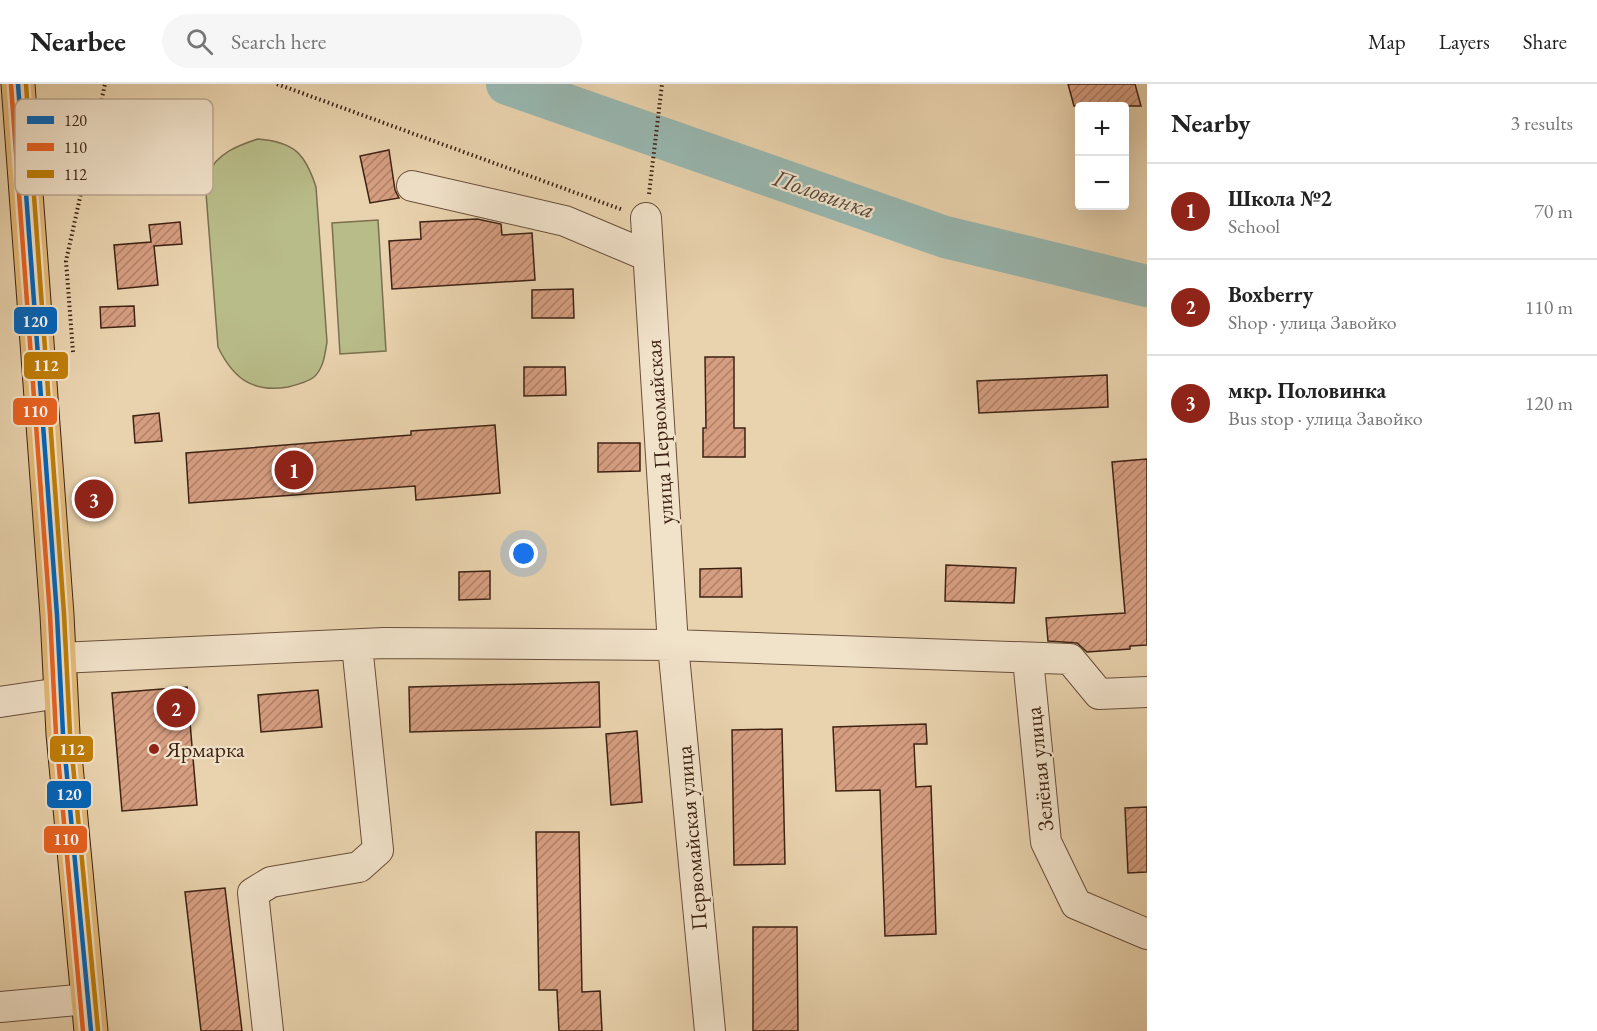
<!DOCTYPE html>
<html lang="en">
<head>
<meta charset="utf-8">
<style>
  :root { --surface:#fff; --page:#f6f6f6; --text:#222; --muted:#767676; --line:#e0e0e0; --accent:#8f2418 }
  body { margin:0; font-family:"EB Garamond",serif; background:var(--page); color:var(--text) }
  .controls { position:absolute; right:18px; top:18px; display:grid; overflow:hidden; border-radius:6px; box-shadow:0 6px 24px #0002 }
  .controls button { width:54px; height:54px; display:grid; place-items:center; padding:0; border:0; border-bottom:2px solid var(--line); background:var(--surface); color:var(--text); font:30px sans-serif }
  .you { position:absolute; left:524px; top:470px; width:21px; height:21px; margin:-15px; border:4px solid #fff; border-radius:50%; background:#1a73e8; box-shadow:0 0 0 9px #1a73e833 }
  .badge { display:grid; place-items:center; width:39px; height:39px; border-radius:50%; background:var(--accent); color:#fff; font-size:20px; font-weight:700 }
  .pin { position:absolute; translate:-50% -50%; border:3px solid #fff; box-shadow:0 2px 6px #0006 }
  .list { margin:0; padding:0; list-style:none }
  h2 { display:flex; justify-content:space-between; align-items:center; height:78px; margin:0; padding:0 24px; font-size:26px }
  h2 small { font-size:20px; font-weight:400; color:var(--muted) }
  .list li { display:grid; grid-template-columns:39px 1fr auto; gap:18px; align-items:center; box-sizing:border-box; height:96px; padding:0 24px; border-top:2px solid var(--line) }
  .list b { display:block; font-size:22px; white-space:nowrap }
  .list p { margin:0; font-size:20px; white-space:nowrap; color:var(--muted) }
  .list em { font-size:20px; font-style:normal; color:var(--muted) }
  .icon { flex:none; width:33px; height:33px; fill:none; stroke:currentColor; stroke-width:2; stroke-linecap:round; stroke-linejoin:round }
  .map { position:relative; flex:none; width:1147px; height:947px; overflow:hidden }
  header { display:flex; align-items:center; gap:36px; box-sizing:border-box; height:84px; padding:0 30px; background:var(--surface); border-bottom:2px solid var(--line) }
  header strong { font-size:28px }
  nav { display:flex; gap:33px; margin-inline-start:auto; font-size:21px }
  .search { width:420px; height:54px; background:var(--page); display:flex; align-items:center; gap:15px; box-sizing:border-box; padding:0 21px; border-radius:33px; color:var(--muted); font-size:22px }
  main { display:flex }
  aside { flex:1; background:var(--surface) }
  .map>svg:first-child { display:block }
  .grass { fill:#b8bc89; stroke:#7b6f4e; stroke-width:1.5 }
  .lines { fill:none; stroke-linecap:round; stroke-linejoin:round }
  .river { stroke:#98b7b0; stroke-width:42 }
  .building { fill:url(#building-hatch); stroke:#3e2213; stroke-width:1.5 }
  .minor-casing { stroke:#694e3a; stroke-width:32 }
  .major-casing { stroke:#3e2213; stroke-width:35 }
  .path { stroke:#3e2213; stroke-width:4; stroke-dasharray:1.5 3; stroke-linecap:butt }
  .minor { stroke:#f1e2ca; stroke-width:30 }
  .major { stroke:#e4ba77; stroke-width:33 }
  .bus-1-casing { stroke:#f1e2ca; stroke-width:9 }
  .bus-2-casing { stroke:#f1e2ca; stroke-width:9 }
  .bus-3-casing { stroke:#f1e2ca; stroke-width:9 }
  .bus-1 { stroke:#0065bd; stroke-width:4.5 }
  .bus-2 { stroke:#e96221; stroke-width:4.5 }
  .bus-3 { stroke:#c07e06; stroke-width:4.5 }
  .poi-dot { fill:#8f2418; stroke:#f1e2ca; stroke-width:2 }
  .labels { text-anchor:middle; stroke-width:4.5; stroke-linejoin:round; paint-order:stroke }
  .street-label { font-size:22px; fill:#3e2213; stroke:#f1e2ca }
  .poi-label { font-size:22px; fill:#3e2213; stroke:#f1e2ca; text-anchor:start }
  .water-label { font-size:24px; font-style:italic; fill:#54473a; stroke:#f1e2ca }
  .key { fill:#f1e2ca; stroke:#bba893; stroke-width:1.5 }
  .key-label { font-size:16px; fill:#3e2213 }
  .line-badge { stroke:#f1e2ca; stroke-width:2 }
  .badge-label { font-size:16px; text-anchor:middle; font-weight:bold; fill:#fff }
</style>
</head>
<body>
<header>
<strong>Nearbee</strong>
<div class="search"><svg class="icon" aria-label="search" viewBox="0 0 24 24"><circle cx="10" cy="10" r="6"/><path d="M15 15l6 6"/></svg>Search here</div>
<nav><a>Map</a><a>Layers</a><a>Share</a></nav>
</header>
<main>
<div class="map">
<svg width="1147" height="947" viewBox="0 0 1147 947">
  <defs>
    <pattern id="building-hatch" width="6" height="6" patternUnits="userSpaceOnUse" patternTransform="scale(1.5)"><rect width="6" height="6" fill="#d69e81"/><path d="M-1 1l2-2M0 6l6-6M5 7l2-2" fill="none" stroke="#af8068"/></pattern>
  </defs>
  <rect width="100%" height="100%" fill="#e9d3ae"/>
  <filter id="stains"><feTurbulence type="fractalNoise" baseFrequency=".00333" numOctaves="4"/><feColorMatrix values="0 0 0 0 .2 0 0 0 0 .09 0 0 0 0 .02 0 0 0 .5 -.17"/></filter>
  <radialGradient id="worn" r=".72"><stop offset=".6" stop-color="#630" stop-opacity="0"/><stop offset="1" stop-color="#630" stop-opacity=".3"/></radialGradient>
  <!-- grass -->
  <path class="grass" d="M258,55C294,58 305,69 316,103L327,258C325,269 324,284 314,293C308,298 296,301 288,303C252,309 233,294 218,263L206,109C207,103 206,95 208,90C217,69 239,61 258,55Z
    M378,136L386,267L340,270L332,139Z"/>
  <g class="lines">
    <!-- river -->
    <path class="river" d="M507,0L945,153L1147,202"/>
  </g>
  <!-- building -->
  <path class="building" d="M1068,0H1135L1141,22H1074Z
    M389,66L395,106L399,114L370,119L360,72Z
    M477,135L501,140L502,151L532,149L535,196L392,205L389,157L421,155L420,138Z
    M180,138L182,160L154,162L158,201L118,205L114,161L151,158L149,141Z
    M573,205L574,234H532V206Z
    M134,222L135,242L101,244L100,223Z
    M705,273H734V344H745V373H703V344H706Z
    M524,283H565L566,311L524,312Z
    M1107,291L1108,323L979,329L977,297Z
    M159,329L162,357L135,359L133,332Z
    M495,341L500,409L416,416L415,402L189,419L186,369L411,351V347Z
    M598,359H640V387L598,388Z
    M1147,375V561L1130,562V565L1087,568L1077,559L1048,557L1046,534L1125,529L1112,378Z
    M946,481L1016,484L1014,519L945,517Z
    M741,484L742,513H700V485Z
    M490,487V515L459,516V488Z
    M599,598L600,643L410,648L409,603Z
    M187,603L197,721L122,727L112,609Z
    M318,606L322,643L261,648L258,611Z
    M926,640L927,660H914L916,703L931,702L936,850L885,852L880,706L836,707L833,643Z
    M782,645L785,780L734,781L732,646Z
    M637,647L642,718L611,721L606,650Z
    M1147,723V788L1128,789L1125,724Z
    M536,748H579L582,908L600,907L602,947H559L557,906H539Z
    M225,804L242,947H201L185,808Z
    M753,843H797L798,947H753Z"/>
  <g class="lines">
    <defs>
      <path id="minor" d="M412,102L565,137L648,172
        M646,134L673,561L710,947
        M59,574L384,559L673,561L1070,575L1099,610L1147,608
        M1028,575L1046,758L1076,820L1147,850
        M0,618L60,609
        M0,923L88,915
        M268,947L253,809L271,798L359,783L378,766L357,561"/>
      <path id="major" d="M18,0L57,531L63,650L91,947"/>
    </defs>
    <!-- minor casing -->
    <use href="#minor" class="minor-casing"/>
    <!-- major casing -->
    <use href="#major" class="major-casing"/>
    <!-- path -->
    <path class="path" d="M277,0L623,126
      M649,110L662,0
      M73,268L66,177L105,0"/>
    <!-- minor -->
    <use href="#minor" class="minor"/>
    <!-- major -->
    <use href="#major" class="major"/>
    <defs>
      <path id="bus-1" d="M18,0L57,531L63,650L91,947"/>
      <path id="bus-2" d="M11,1L50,531L56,651L83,947"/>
      <path id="bus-3" d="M26,0L64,530L70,649L98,946"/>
    </defs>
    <!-- bus-1 casing -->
    <use href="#bus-1" class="bus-1-casing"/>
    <!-- bus-2 casing -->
    <use href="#bus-2" class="bus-2-casing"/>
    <!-- bus-3 casing -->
    <use href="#bus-3" class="bus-3-casing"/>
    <!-- bus-1 -->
    <use href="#bus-1" class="bus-1"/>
    <!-- bus-2 -->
    <use href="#bus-2" class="bus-2"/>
    <!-- bus-3 -->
    <use href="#bus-3" class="bus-3"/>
  </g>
  <!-- markers -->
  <circle class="poi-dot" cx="154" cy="665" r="6"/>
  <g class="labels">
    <!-- street labels -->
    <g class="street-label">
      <text transform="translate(659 348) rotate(-94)" y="8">улица Первомайская</text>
      <text transform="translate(1039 685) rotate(-96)" y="8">Зелёная улица</text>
      <text transform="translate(691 754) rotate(-95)" y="8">Первомайская улица</text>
    </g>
    <!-- poi labels -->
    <g class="poi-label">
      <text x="166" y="673">Ярмарка</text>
    </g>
    <!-- water labels -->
    <g class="water-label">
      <text transform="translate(824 110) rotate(19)" y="8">Половинка</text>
    </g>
  </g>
  <!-- legend -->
  <rect x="15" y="15" width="198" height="96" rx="9" class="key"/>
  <rect x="27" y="32" width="27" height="8" fill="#0065bd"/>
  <rect x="27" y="59" width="27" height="8" fill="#e96221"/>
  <rect x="27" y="86" width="27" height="8" fill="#c07e06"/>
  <g class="key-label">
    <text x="64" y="42">120</text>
    <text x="64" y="69">110</text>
    <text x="64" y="96">112</text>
  </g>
  <g class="line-badge">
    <rect x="13" y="222" width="45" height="29" rx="6" fill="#0065bd"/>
    <rect x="23" y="267" width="46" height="29" rx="6" fill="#c07e06"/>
    <rect x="12" y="313" width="46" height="29" rx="6" fill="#e96221"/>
    <rect x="49" y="651" width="45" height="28" rx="6" fill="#c07e06"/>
    <rect x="46" y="696" width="46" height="29" rx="6" fill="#0065bd"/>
    <rect x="43" y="741" width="45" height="29" rx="6" fill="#e96221"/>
  </g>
  <g class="badge-label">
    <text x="35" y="243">120</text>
    <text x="46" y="287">112</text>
    <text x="35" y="333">110</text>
    <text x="72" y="671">112</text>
    <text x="69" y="716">120</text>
    <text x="66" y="761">110</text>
  </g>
  <rect width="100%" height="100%" filter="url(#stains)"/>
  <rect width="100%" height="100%" fill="url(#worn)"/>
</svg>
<div class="controls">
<button>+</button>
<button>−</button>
</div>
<div class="you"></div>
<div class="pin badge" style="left:294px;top:386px">1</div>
<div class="pin badge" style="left:176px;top:624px">2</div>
<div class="pin badge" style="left:94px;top:415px">3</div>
</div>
<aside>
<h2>Nearby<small>3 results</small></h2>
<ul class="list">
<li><span class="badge">1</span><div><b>Школа №2</b><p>School</p></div><em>70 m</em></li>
<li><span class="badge">2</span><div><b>Boxberry</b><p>Shop · улица Завойко</p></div><em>110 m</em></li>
<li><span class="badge">3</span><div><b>мкр. Половинка</b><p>Bus stop · улица Завойко</p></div><em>120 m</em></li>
</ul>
</aside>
</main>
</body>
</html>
